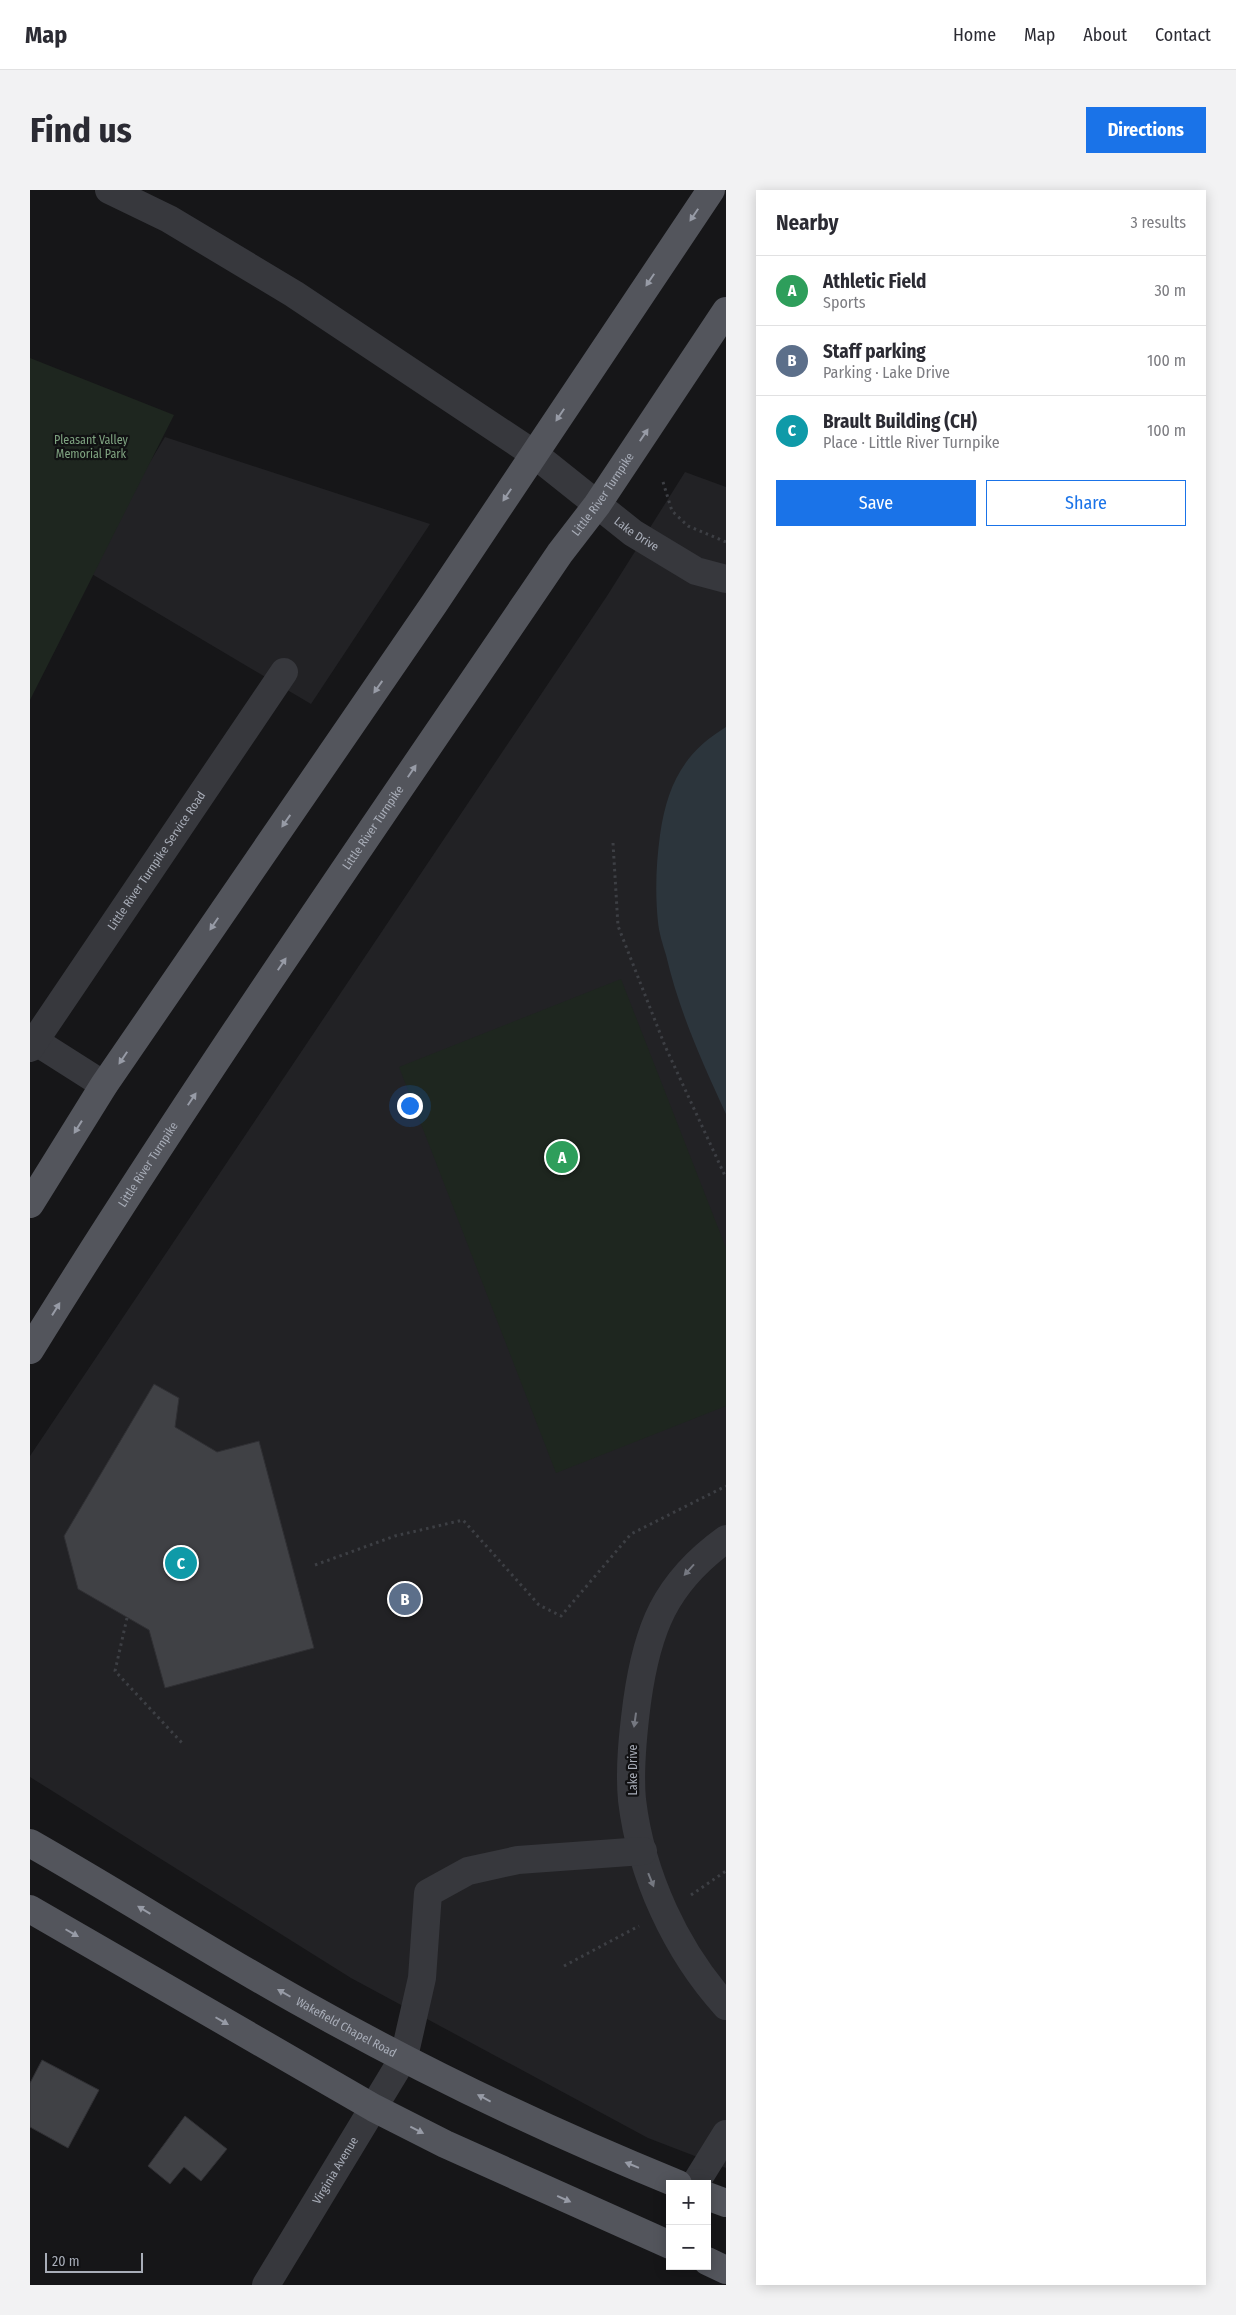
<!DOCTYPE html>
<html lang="en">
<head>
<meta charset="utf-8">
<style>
  :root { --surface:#fff; --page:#f2f2f3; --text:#2b2b33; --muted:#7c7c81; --line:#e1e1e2; --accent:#1a73e8 }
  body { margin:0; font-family:"Fira Sans Condensed",sans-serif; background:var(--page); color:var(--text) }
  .controls { position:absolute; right:15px; bottom:15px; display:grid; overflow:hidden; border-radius:0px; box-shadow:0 2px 12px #0003 }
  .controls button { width:45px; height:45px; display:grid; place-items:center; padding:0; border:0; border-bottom:1px solid var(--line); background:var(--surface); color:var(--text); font:25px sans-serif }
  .scale { position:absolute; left:15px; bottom:12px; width:98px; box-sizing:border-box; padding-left:5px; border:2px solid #a8adb8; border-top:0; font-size:14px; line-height:18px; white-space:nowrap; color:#a8adb8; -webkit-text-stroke:4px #111113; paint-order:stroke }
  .you { position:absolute; left:379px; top:915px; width:18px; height:18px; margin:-12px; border:4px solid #fff; border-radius:50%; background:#1a73e8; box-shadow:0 0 0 8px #1a73e833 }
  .badge { display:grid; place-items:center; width:32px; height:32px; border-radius:50%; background:var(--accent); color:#fff; font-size:16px; font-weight:700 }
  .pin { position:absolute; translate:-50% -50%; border:2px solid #fff; box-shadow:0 1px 5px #0006 }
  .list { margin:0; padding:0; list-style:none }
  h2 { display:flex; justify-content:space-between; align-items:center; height:65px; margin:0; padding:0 20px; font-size:21px }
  h2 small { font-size:16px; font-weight:400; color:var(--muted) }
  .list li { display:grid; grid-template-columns:32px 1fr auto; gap:15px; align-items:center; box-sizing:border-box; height:70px; padding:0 20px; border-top:1px solid var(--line) }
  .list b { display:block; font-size:19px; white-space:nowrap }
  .list p { margin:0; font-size:16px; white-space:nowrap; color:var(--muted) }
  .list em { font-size:16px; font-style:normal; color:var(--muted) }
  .actions { display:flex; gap:10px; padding:15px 20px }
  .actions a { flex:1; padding:11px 0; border:1px solid var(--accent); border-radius:0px; text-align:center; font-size:18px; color:var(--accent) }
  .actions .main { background:var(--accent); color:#fff }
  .map { position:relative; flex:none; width:696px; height:2095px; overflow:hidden; border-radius:0px }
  header { display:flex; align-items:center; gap:30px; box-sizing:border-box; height:70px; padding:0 25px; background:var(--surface); border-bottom:1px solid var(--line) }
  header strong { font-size:24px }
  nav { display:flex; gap:28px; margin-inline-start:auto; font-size:18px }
  .intro { display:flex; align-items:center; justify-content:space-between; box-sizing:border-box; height:120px; padding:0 30px }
  h1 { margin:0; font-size:35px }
  .button { padding:12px 22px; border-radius:0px; background:var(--accent); color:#fff; font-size:18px; font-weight:700 }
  main { display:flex; gap:30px; padding:0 30px }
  aside { flex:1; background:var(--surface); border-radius:0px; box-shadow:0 2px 12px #0003 }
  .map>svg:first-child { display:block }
  .built { fill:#222225 }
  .green { fill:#1e261f }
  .water { fill:#2c353c }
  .building { fill:#404145; stroke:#303034 }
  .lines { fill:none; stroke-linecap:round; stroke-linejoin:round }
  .path { stroke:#3d3f44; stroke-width:3; stroke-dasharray:2.5 4; stroke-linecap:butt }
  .minor { stroke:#37383d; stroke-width:28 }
  .major { stroke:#53555c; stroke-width:28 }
  .oneway { fill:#979ba6 }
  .oneway2 { fill:#757881 }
  .labels { text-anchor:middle; stroke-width:4.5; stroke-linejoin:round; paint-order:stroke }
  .park-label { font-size:12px; fill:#7fa381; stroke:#111113 }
  .street-label { font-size:12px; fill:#a8adb8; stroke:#111113 }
</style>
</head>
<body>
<header>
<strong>Map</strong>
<nav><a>Home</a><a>Map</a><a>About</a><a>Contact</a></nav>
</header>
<div class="intro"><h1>Find us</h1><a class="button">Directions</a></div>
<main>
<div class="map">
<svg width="696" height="2095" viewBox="0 0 696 2095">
  <rect width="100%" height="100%" fill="#161618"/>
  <!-- built -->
  <path class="built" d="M135,247L400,334L281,514L55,380Z
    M655,282L696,297V1978L618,1948L321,1788L0,1587V1266L577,406Z"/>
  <!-- green -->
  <path class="green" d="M0,168L144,225L0,510Z
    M591,789L696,1058V1216L526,1283L369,877Z"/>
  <!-- water -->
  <path class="water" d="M696,537V924C672,872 649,821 636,765C633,755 629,743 628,732C625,703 626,674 630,645C637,596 653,563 696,537Z"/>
  <!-- building -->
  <path class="building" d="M124,1194L149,1208L145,1237L187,1262L229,1251L284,1458L135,1498L119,1440L48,1399L34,1346Z
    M12,1870L69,1900L38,1958L0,1937V1893Z
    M155,1926L197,1959L171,1991L154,1977L140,1994L118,1976Z"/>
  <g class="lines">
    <!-- path -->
    <path class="path" d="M633,292L642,321L658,336L696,352
      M583,653L588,736L635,856L696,988
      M285,1375L365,1346L433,1330L509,1415L531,1426L601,1344L696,1296
      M97,1428L85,1481L153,1554
      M661,1705L696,1681
      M534,1776L609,1736"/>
    <!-- minor -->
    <g class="minor">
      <path id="s1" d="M79,0L139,29L264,104L504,264L603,343L666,381L696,389"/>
      <path d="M0,848L74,895"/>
      <path id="s2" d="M0,858L254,482"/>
      <path d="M696,1349C635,1393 617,1439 607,1512C603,1543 599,1578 602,1610C611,1685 646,1761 696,1816"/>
      <path d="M665,1994L696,1944"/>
      <path id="s3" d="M236,2095L374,1867L392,1788L398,1703L438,1681L488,1670L613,1661"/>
    </g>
    <!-- major -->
    <g class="major">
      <path d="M0,1014L74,895L404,414L681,0"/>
      <path id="s4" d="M0,1160C168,889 351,627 530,363L567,315L696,121"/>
      <path id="s5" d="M0,1653C93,1706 183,1764 277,1816C396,1883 520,1942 648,1994"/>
      <path d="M0,1719L344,1918L415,1954L640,2055"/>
      <path d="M677,2006L696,2013"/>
      <path d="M677,2071L696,2080"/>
    </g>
  </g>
  <!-- one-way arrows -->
  <defs><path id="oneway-solid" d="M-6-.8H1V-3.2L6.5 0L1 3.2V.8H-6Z" transform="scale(1.25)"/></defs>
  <g class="oneway">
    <use href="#oneway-solid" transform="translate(664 25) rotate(124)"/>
    <use href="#oneway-solid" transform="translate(620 90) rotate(124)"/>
    <use href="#oneway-solid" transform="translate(530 225) rotate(124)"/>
    <use href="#oneway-solid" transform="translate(614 245) rotate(-56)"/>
    <use href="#oneway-solid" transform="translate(477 305) rotate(124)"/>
    <use href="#oneway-solid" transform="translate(348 497) rotate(125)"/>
    <use href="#oneway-solid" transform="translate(382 581) rotate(-56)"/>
    <use href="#oneway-solid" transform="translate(256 631) rotate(125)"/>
    <use href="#oneway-solid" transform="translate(184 734) rotate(124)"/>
    <use href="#oneway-solid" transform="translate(252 774) rotate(-56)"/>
    <use href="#oneway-solid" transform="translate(93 868) rotate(124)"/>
    <use href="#oneway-solid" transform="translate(162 909) rotate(-56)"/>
    <use href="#oneway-solid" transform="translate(48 937) rotate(122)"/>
    <use href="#oneway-solid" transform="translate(26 1119) rotate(-58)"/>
    <use href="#oneway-solid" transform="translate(114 1720) rotate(-149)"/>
    <use href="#oneway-solid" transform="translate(42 1743) rotate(30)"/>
    <use href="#oneway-solid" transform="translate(254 1803) rotate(-150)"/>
    <use href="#oneway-solid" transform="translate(192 1831) rotate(30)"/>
    <use href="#oneway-solid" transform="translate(454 1908) rotate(-152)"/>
    <use href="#oneway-solid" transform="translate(387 1940) rotate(27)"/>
    <use href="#oneway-solid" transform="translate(602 1975) rotate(-158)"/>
    <use href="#oneway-solid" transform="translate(534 2009) rotate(24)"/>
  </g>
  <g class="oneway2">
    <use href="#oneway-solid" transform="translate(659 1380) rotate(132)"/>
    <use href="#oneway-solid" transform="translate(605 1530) rotate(98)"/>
    <use href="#oneway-solid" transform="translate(621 1690) rotate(68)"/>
  </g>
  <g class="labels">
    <!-- park labels -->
    <g class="park-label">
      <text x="61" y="254">Pleasant Valley<tspan x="61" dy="14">Memorial Park</tspan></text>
    </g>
    <!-- street labels -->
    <g class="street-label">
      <text dy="4" stroke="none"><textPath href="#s4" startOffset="1030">Little River Turnpike</textPath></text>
      <text dy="4" stroke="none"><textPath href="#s1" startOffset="631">Lake Drive</textPath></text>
      <text dy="4" stroke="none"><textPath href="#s4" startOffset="625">Little River Turnpike</textPath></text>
      <text dy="4" stroke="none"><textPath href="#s2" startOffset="226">Little River Turnpike Service Road</textPath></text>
      <text dy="4" stroke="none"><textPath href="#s4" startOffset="220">Little River Turnpike</textPath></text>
      <text transform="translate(603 1580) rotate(-90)" y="4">Lake Drive</text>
      <text dy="4" stroke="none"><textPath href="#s5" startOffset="366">Wakefield Chapel Road</textPath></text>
      <text dy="4" stroke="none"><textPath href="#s3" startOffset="134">Virginia Avenue</textPath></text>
    </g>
  </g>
</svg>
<div class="controls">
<button>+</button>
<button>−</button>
</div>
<div class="scale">20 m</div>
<div class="you"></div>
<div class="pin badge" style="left:532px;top:967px;background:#2e9e5b">A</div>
<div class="pin badge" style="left:375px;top:1409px;background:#5c6f8a">B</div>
<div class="pin badge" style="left:151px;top:1373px;background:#0f9aa8">C</div>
</div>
<aside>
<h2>Nearby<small>3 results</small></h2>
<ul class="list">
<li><span class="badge" style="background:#2e9e5b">A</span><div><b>Athletic Field</b><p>Sports</p></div><em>30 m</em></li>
<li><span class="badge" style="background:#5c6f8a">B</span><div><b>Staff parking</b><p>Parking · Lake Drive</p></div><em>100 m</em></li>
<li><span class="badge" style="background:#0f9aa8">C</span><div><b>Brault Building (CH)</b><p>Place · Little River Turnpike</p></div><em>100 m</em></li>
</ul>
<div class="actions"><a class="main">Save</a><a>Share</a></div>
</aside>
</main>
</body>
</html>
